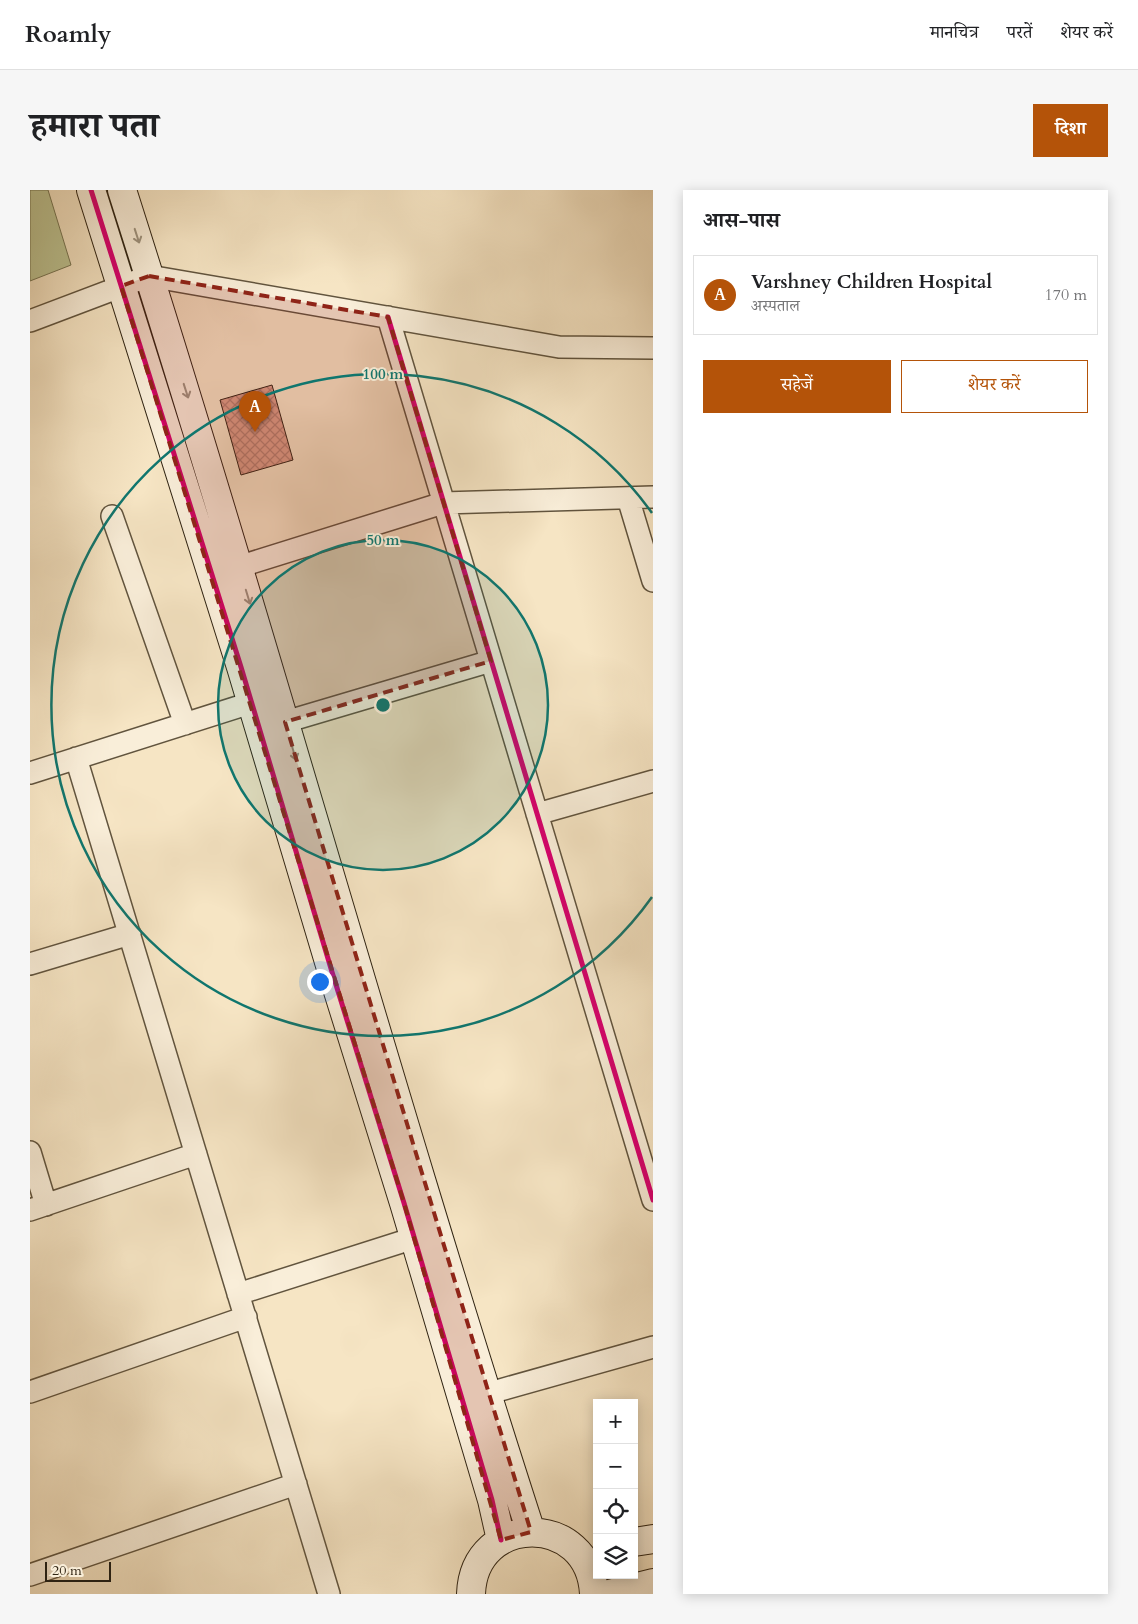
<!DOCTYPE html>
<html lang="hi">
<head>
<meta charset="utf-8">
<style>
  :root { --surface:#fff; --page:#f6f6f6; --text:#202124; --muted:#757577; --line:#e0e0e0; --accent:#b45309 }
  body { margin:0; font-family:Cardo,"Noto Serif Devanagari",serif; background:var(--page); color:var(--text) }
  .controls { position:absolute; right:15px; bottom:15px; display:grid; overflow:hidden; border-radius:0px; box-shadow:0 2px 12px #0003 }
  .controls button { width:45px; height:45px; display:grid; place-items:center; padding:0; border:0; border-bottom:1px solid var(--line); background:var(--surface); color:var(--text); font:25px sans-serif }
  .scale { position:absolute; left:15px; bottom:12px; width:66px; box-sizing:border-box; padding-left:5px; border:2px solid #2f2312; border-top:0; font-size:14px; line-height:18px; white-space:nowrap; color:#2f2312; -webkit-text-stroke:4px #f9eed9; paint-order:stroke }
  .you { position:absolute; left:289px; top:791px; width:18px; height:18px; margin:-12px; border:4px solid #fff; border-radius:50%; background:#1a73e8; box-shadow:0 0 0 8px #1a73e833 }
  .badge { display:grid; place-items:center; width:32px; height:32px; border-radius:50%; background:var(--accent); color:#fff; font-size:16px; font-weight:700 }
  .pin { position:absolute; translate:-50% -41px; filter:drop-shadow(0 1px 2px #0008) }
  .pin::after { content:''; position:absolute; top:26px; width:18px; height:15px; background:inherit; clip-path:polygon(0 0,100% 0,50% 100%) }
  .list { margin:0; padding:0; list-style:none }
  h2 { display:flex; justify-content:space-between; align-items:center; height:65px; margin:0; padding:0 20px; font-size:21px }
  h2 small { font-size:16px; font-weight:400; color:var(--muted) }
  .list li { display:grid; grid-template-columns:32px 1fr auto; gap:15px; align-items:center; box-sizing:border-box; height:80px; margin:0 10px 10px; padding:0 10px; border:1px solid var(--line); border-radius:0px }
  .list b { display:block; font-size:19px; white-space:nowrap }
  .list p { margin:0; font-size:16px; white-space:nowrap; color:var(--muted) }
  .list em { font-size:16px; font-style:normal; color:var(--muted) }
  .actions { display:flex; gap:10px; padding:15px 20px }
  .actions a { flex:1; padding:11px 0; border:1px solid var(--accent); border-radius:0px; text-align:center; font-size:18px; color:var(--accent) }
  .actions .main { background:var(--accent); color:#fff }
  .icon { flex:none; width:28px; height:28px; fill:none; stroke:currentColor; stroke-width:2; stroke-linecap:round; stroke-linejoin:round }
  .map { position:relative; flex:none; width:623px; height:1404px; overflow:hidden; border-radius:0px }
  header { display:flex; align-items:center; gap:30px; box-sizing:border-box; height:70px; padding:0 25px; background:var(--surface); border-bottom:1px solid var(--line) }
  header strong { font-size:24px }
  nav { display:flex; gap:28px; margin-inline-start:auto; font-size:18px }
  .intro { display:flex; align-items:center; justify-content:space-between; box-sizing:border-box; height:120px; padding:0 30px }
  h1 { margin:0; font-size:35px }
  .button { padding:12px 22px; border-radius:0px; background:var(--accent); color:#fff; font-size:18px; font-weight:700 }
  main { display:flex; gap:30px; padding:0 30px }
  aside { flex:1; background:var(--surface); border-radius:0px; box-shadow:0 2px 12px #0003 }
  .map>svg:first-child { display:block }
  .park { fill:#bdc493; stroke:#767452 }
  .building { fill:url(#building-cross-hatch); stroke:#2f2312 }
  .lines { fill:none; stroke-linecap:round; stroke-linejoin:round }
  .street-casing { stroke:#61543e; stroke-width:24 }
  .secondary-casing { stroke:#2f2312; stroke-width:30 }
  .street { stroke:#f9eed9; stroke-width:21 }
  .secondary { stroke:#f9eed9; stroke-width:28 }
  .cycleway-casing { stroke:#f9eed9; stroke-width:8 }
  .cycleway { stroke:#d6006c; stroke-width:5 }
  .oneway { stroke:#9e937f }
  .marked { fill:#8f2418; fill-opacity:0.2; stroke:#8f2418; stroke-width:4; stroke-dasharray:10 6; stroke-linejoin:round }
  .ring { fill:none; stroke:#0f766e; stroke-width:2.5 }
  .centre { fill:#0f766e; stroke:#f9eed9; stroke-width:2.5 }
  .ring-label { font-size:15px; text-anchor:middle; font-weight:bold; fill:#0f766e; stroke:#f9eed9; stroke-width:4; stroke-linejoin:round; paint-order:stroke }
</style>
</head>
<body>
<header>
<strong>Roamly</strong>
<nav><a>मानचित्र</a><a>परतें</a><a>शेयर करें</a></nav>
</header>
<div class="intro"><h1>हमारा पता</h1><a class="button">दिशा</a></div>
<main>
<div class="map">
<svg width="623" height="1404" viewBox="0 0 623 1404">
  <defs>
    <pattern id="building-cross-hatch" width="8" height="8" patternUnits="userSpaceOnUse" patternTransform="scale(1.25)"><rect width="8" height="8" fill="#dd9f88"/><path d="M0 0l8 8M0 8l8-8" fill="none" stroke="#b4816e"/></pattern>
  </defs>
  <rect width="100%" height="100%" fill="#f6e5c4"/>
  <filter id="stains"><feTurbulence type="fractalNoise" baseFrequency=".004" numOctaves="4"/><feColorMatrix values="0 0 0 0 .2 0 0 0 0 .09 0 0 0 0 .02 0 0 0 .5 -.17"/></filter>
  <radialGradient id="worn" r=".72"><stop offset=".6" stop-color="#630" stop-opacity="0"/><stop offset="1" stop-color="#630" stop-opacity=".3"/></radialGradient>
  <!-- park -->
  <path class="park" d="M0,0H18L41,75L0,91Z"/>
  <!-- building -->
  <path class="building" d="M242,195L263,270L211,285L190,210Z"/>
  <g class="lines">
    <defs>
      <path id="street" d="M358,127L623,1010
        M0,131L119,86L529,157L623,158
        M598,308L623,391
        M82,326L155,534
        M208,377L413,313L623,307
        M255,532L461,471
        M46,568L299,1404
        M0,583L236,508
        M507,624L623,591
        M0,774L100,744
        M0,962L16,1015
        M0,1020L166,964
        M208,1104L384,1048
        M0,1202L216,1127
        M456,1204L623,1157
        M0,1385L266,1294"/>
      <path id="secondary" d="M61,0L211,477L302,782L374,1013L462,1310L471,1350
        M92,0C234,445 357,897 501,1342
        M604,1352L623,1349
        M441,1404C444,1322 560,1322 564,1404
        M579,1404L623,1393"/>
    </defs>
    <!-- street casing -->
    <use href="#street" class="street-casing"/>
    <!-- secondary casing -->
    <use href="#secondary" class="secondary-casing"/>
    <!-- street -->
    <use href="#street" class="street"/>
    <!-- secondary -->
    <use href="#secondary" class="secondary"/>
    <defs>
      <path id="cycleway" d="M61,0L211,477L302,782L374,1013L462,1310L471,1350
        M358,127L623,1010"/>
    </defs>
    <!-- cycleway casing -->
    <use href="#cycleway" class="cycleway-casing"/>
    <!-- cycleway -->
    <use href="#cycleway" class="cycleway"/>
  </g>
  <!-- one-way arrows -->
  <defs><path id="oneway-shaft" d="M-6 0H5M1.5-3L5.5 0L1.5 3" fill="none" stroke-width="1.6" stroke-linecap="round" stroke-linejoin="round" transform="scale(1.25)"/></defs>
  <g class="oneway">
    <use href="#oneway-shaft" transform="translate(107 46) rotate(72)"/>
    <use href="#oneway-shaft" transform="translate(156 201) rotate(72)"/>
    <use href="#oneway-shaft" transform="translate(218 407) rotate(73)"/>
    <use href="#oneway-shaft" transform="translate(264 563) rotate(74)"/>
  </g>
  <!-- marked area -->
  <path class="marked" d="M119,86L358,127L461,471L255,532L501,1342L471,1350L374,1013L91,96Z"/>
  <!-- distance rings -->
  <circle cx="353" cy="515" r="165" fill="#0f766e" fill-opacity=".12"/>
  <g class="ring">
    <circle cx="353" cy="515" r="165"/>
    <path d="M622 707A331 331 0 1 1 622 323"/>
  </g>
  <circle cx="353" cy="515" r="8" class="centre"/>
  <g class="ring-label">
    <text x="353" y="189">100 m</text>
    <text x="353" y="355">50 m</text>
  </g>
  <rect width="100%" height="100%" filter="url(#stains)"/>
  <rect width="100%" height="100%" fill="url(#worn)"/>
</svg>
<div class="controls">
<button>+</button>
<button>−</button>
<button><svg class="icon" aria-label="locate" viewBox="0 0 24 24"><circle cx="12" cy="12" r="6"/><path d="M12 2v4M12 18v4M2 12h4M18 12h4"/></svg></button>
<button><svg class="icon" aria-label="layers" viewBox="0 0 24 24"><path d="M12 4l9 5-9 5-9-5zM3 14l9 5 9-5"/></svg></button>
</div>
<div class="scale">20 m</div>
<div class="you"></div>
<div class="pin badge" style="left:225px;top:242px">A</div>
</div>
<aside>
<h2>आस-पास<small></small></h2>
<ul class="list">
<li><span class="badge">A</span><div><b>Varshney Children Hospital</b><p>अस्पताल</p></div><em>170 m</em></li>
</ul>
<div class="actions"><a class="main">सहेजें</a><a>शेयर करें</a></div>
</aside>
</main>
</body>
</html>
